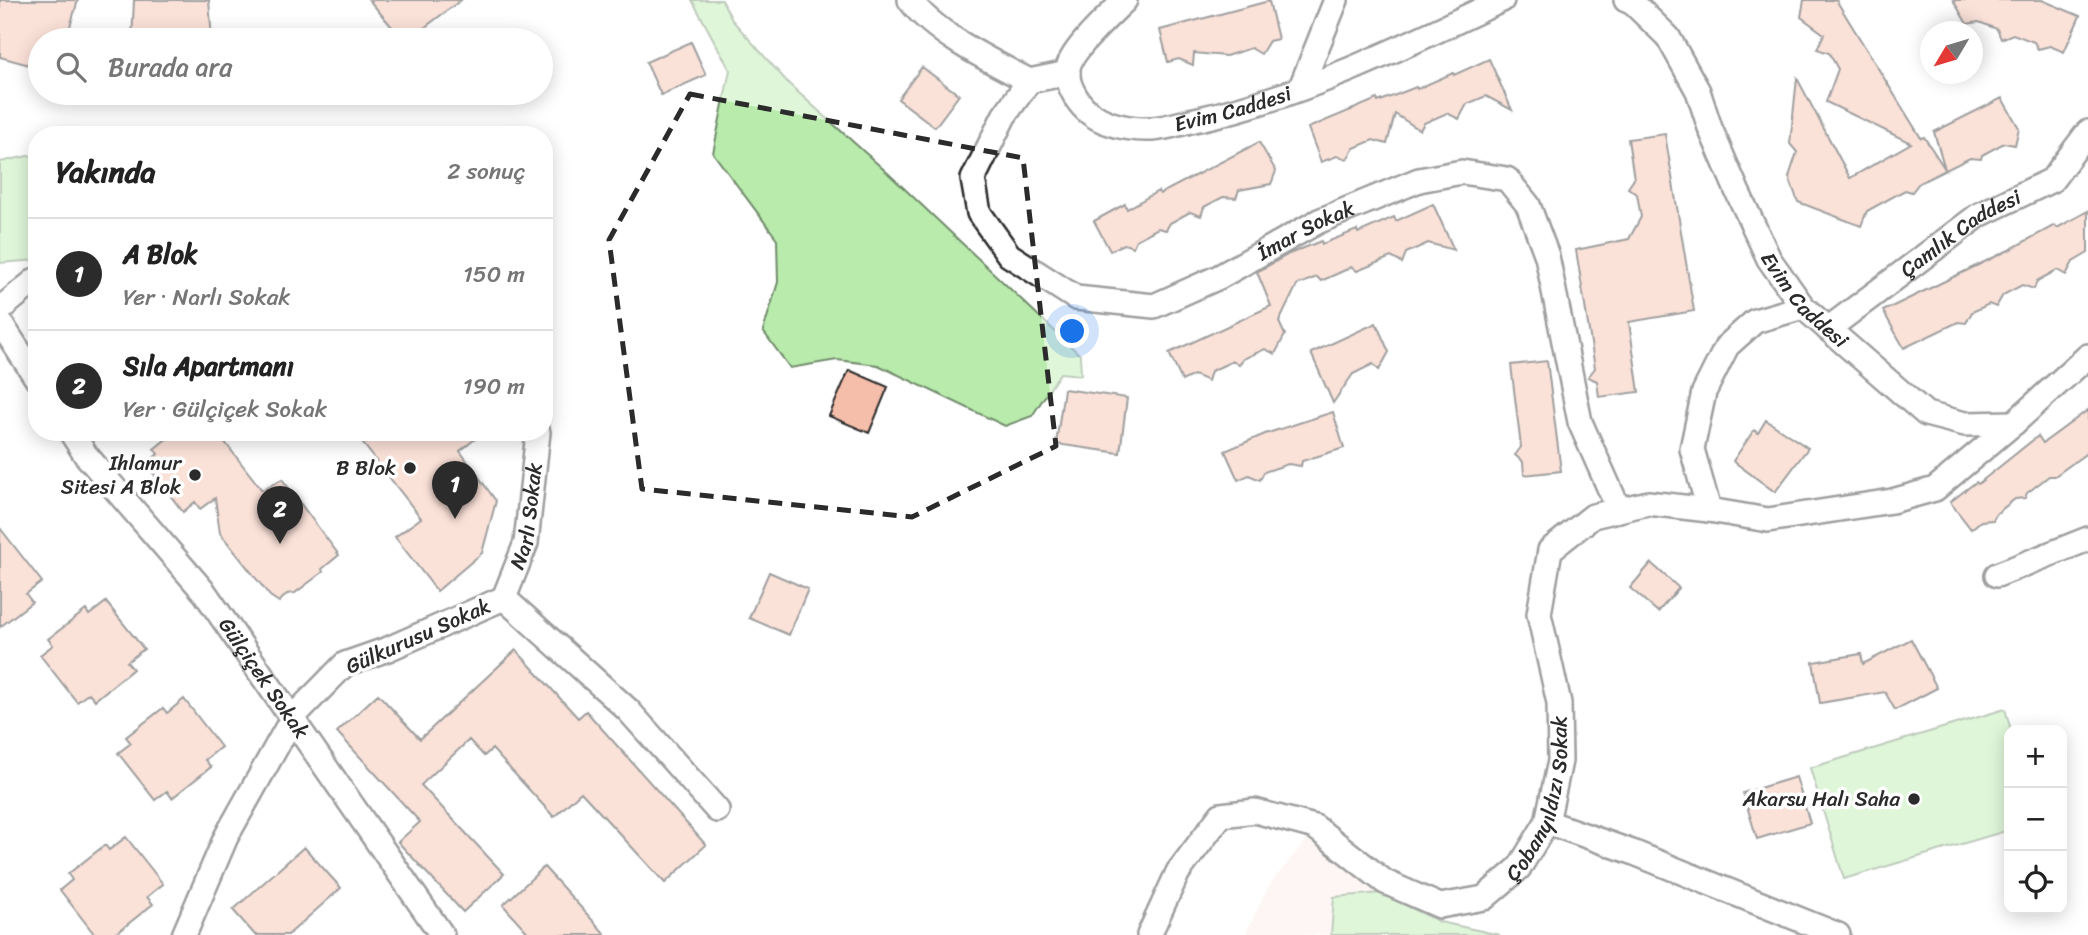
<!DOCTYPE html>
<html lang="tr">
<head>
<meta charset="utf-8">
<style>
  :root { --surface:#fff; --page:#f2f2f2; --text:#222; --muted:#767676; --line:#e0e0e0; --accent:#2b2b2b }
  body { margin:0; font-family:Sriracha,sans-serif; background:var(--page); color:var(--text) }
  .controls { position:absolute; right:21px; bottom:21px; display:grid; overflow:hidden; border-radius:14px; box-shadow:0 4px 18px #0003 }
  .controls button { width:63px; height:63px; display:grid; place-items:center; padding:0; border:0; border-bottom:2px solid var(--line); background:var(--surface); color:var(--text); font:35px sans-serif }
  .compass { position:absolute; left:1920px; top:21px; width:63px; height:63px; border-radius:50%; background:var(--surface); box-shadow:0 4px 18px #0003; rotate:232deg }
  .you { position:absolute; left:1073px; top:332px; width:24px; height:24px; margin:-18px; border:5px solid #fff; border-radius:50%; background:#1a73e8; box-shadow:0 0 0 10px #1a73e833 }
  .badge { display:grid; place-items:center; width:46px; height:46px; border-radius:50%; background:var(--accent); color:#fff; font-size:23px; font-weight:700 }
  .pin { position:absolute; translate:-50% -58px; filter:drop-shadow(0 2px 4px #0008) }
  .pin::after { content:''; position:absolute; top:37px; width:24px; height:21px; background:inherit; clip-path:polygon(0 0,100% 0,50% 100%) }
  .list { margin:0; padding:0; list-style:none }
  h2 { display:flex; justify-content:space-between; align-items:center; height:91px; margin:0; padding:0 28px; font-size:30px }
  h2 small { font-size:23px; font-weight:400; color:var(--muted) }
  .list li { display:grid; grid-template-columns:46px 1fr auto; gap:21px; align-items:center; box-sizing:border-box; height:112px; padding:0 28px; border-top:2px solid var(--line) }
  .list b { display:block; font-size:26px; white-space:nowrap }
  .list p { margin:0; font-size:23px; white-space:nowrap; color:var(--muted) }
  .list em { font-size:23px; font-style:normal; color:var(--muted) }
  .icon { flex:none; width:38px; height:38px; fill:none; stroke:currentColor; stroke-width:2; stroke-linecap:round; stroke-linejoin:round }
  .map { position:relative; flex:none; width:2088px; height:935px; overflow:hidden }
  .search { position:absolute; background:var(--surface); box-shadow:0 4px 18px #0003; left:28px; top:28px; width:525px; height:77px; display:flex; align-items:center; gap:18px; box-sizing:border-box; padding:0 24px; border-radius:38px; color:var(--muted); font-size:26px }
  .panel { position:absolute; background:var(--surface); box-shadow:0 4px 18px #0003; left:28px; top:126px; width:525px; height:315px; border-radius:28px }
  .map>svg:first-child { display:block }
  .built { fill:#fcece6 }
  .green { fill:#b8ebac; stroke:#728b6c; stroke-width:2 }
  .building { fill:#f5beaa; stroke:#2b2b2b; stroke-width:2 }
  .lines { fill:none; stroke-linecap:round; stroke-linejoin:round }
  .street-casing { stroke:#2b2b2b; stroke-width:28 }
  .street { stroke:#fff; stroke-width:23 }
  .marked { fill:none; stroke:#2b2b2b; stroke-width:5; stroke-dasharray:14 9; stroke-linejoin:round }
  .poi-dot { fill:#2b2b2b; stroke:#fff; stroke-width:2.5 }
  .labels { text-anchor:middle; stroke-width:7; stroke-linejoin:round; paint-order:stroke }
  .street-label { font-size:21px; fill:#2b2b2b; stroke:#fff }
  .poi-label { font-size:21px; fill:#2b2b2b; stroke:#fff; text-anchor:end }
</style>
</head>
<body>
<div class="map">
<svg width="2088" height="935" viewBox="0 0 2088 935">
  <rect width="100%" height="100%" fill="#fff"/>
  <filter id="ink" filterUnits="userSpaceOnUse"><feTurbulence type="fractalNoise" baseFrequency=".0143" numOctaves="2"/><feDisplacementMap in="SourceGraphic" scale="14" xChannelSelector="R" yChannelSelector="G"/><feConvolveMatrix kernelMatrix="1 2 1 2 8 2 1 2 1" color-interpolation-filters="sRGB"/></filter>
  <g filter="url(#ink)">
    <!-- built -->
    <path class="built" d="M1307,839L1381,893L1440,922L1500,935H1245L1270,884Z"/>
    <!-- green -->
    <path class="green" d="M692,0H722L732,20L790,85L891,176L1080,355L1081,375L1060,373L1032,416L1005,426L878,365L837,360L790,368L763,331L778,282L777,239L713,153L730,70Z
      M37,154V260L0,263V162Z
      M2005,709L2011,730H2009V830L1844,879L1810,768Z
      M1381,893L1440,922L1500,935H1331L1334,897Z"/>
    <!-- building -->
    <path class="building" d="M0,0H78L66,40H40V68L0,57Z
      M134,0H209L212,40H132Z
      M369,0H461L408,40H403Z
      M1804,0H1836L1921,138L1924,137L1945,169L1934,132L2002,98L2019,128L2015,145L2004,143L1982,155L1981,159L1970,158L1919,183L1912,192L1905,190L1867,211L1861,226L1798,202L1789,177L1797,152L1790,144L1797,78L1850,178L1911,143L1826,102L1838,69L1829,53L1817,49L1824,34L1801,17Z
      M1953,0H2042L2080,16L2064,52L2050,46L2038,49L2034,42L2013,34L2001,39L1997,29L1979,22L1967,24Z
      M1269,1L1278,39L1269,41L1261,54L1251,48L1226,56L1194,53L1193,65L1179,59L1168,62L1160,30Z
      M691,42L706,75L661,95L646,62Z
      M1489,59L1512,110L1486,96L1467,104L1459,119L1447,113L1424,123L1420,130L1395,114L1387,144L1373,140L1354,148L1347,159L1337,156L1321,162L1308,128L1377,99L1378,102L1416,87L1417,89L1453,73L1454,75Z
      M922,67L959,95L935,127L898,99Z
      M1665,134L1694,311L1629,322L1639,392L1599,397L1597,381L1588,377L1595,368L1576,250L1629,239L1641,217L1637,194L1628,188L1634,179L1628,139Z
      M1259,142L1276,171L1271,184L1239,190L1236,198L1223,197L1204,207L1201,216L1190,212L1170,223L1166,230L1158,228L1136,240L1133,247L1124,244L1110,251L1094,221L1125,204L1127,209L1158,191L1160,194Z
      M1433,204L1454,250L1428,243L1406,253L1402,263L1391,257L1357,271L1352,267L1321,281L1317,277L1297,285L1279,322L1285,335L1275,354L1265,349L1243,359L1239,365L1233,361L1211,371L1208,381L1194,375L1182,381L1169,353L1271,306L1257,272L1289,254L1321,241L1322,244L1357,230L1358,233L1394,217L1396,221Z
      M2088,211V253L2073,262L2066,275L2057,270L2037,281L2034,289L2022,285L2003,295L1996,307L1989,304L1972,312L1966,323L1958,322L1904,348L1883,311L2009,250L2055,225L2057,228Z
      M1376,323L1389,352L1379,370L1373,364L1353,374L1333,403L1311,353Z
      M1547,361L1561,471L1524,475L1523,462L1515,455L1521,447L1511,365Z
      M849,370L888,387L869,433L829,416Z
      M1064,389L1127,398L1120,453L1056,444Z
      M2088,410V452L2055,476H2049L2027,493L2025,498L2015,499L1996,514L1993,520L1981,521L1971,529L1950,502L1976,482L1978,484L2038,436L2043,443Z
      M1333,412L1344,448L1302,461L1301,466L1288,464L1264,472L1260,480L1249,475L1238,480L1225,451L1265,434Z
      M1766,420L1808,448L1775,492L1733,461L1754,430L1758,433Z
      M175,432H217L262,490L282,479L339,555L322,569L323,572L295,593L287,594L279,602L270,596L220,533L215,498L200,509L195,502L183,512L146,464L158,454L154,449Z
      M354,432H484L460,451L496,501L482,553L437,591L395,537L421,518Z
      M0,528L42,582L26,594L32,602L0,627Z
      M1651,563L1679,588L1658,612L1630,588Z
      M769,572L808,589L789,635L749,618Z
      M106,602L144,649L127,662L133,669L95,700L89,693L77,702L40,655L53,645L48,639L86,610L89,615Z
      M1911,639L1937,688L1895,710L1885,692L1820,703L1813,662L1861,654L1863,664Z
      M516,650L578,718L586,711L706,845L665,883L581,792L554,817L492,749L484,756L469,740L421,785L504,874L463,912L398,842L420,822L337,732L378,694L420,739Z
      M184,699L221,747L205,760L211,767L172,798L167,791L155,800L118,753L131,743L126,737L163,708L167,713Z
      M1796,777L1810,823L1757,839L1743,793Z
      M126,837L163,884L147,897L153,904L114,935H95L60,890L72,880L68,874L105,845L109,850Z
      M304,847L341,888L288,935H255L233,910Z
      M544,867L606,935H530L503,905Z"/>
    <g class="lines">
      <defs>
        <g id="street">
          <path d="M910,0C934,34 993,62 1029,81"/>
          <path id="s1" d="M1125,0C1111,14 1069,52 1068,69C1067,81 1071,89 1077,99C1092,123 1125,130 1152,129C1168,128 1184,122 1199,119C1300,97 1408,45 1502,0"/>
          <path id="s2" d="M1626,0L1633,3L1668,37L1698,91L1710,128L1738,193L1769,259L1803,307L1926,414L1965,424L2014,423"/>
          <path id="s3" d="M1068,73L1029,81L1004,116L973,179L979,213L1009,255L1076,298L1154,306L1219,277L1319,221L1419,180L1462,172L1507,179L1528,205L1547,256L1580,422L1619,510"/>
          <path d="M1301,87L1336,0"/>
          <path d="M0,309L37,279"/>
          <path d="M0,322L37,379"/>
          <path id="s4" d="M1828,329L1979,215L2052,180L2088,132"/>
          <path id="s5" d="M71,432L85,454L205,593L442,935"/>
          <path d="M1709,510L1692,449L1704,392L1727,346L1755,321L1803,307"/>
          <path d="M1997,575L2088,539"/>
          <path d="M504,598L628,710L717,810"/>
          <path id="s6" d="M504,598L526,543L538,432"/>
          <path d="M1547,822L1632,852L1838,935"/>
          <path d="M184,935L226,837L293,717L345,664L388,649L504,598"/>
          <path id="s7" d="M1149,935L1178,872L1221,815L1255,811L1315,827L1385,882L1440,906L1484,898L1519,868L1547,822L1560,761L1559,703L1539,614L1550,550L1593,516L1648,503L1709,510L1768,520L1892,501L1935,489L2014,423L2088,356"/>
        </g>
      </defs>
      <!-- street casing -->
      <use href="#street" class="street-casing"/>
      <!-- street -->
      <use href="#street" class="street"/>
    </g>
  </g>
  <!-- marked area -->
  <path d="M0 0H2088V935H0ZM690,94L1023,158L1056,446L912,517L642,489L609,240Z" fill="#fff" fill-opacity=".55" fill-rule="evenodd"/>
  <path class="marked" d="M690,94L1023,158L1056,446L912,517L642,489L609,240Z"/>
  <!-- markers -->
  <g class="poi-dot">
    <circle cx="410" cy="468" r="7"/>
    <circle cx="195" cy="475" r="7"/>
    <circle cx="1914" cy="799" r="7"/>
  </g>
  <g class="labels">
    <!-- street labels -->
    <g class="street-label">
      <text dy="7" stroke="none"><textPath href="#s1" startOffset="290">Evim Caddesi</textPath></text>
      <text dy="7" stroke="none"><textPath href="#s3" startOffset="567">İmar Sokak</textPath></text>
      <text dy="7" stroke="none"><textPath href="#s4" startOffset="164">Çamlık Caddesi</textPath></text>
      <text dy="7" stroke="none"><textPath href="#s2" startOffset="355">Evim Caddesi</textPath></text>
      <text dy="7" stroke="none"><textPath href="#s6" startOffset="86">Narlı Sokak</textPath></text>
      <text transform="translate(418 636) rotate(-24)" y="7">Gülkurusu Sokak</text>
      <text dy="7" stroke="none"><textPath href="#s5" startOffset="313">Gülçiçek Sokak</textPath></text>
      <text dy="7" stroke="none"><textPath href="#s7" startOffset="551">Çobanyıldızı Sokak</textPath></text>
    </g>
    <!-- poi labels -->
    <g class="poi-label">
      <text x="181" y="470">Ihlamur<tspan x="181" dy="24">Sitesi A Blok</tspan></text>
      <text x="396" y="475">B Blok</text>
      <text x="1900" y="806">Akarsu Halı Saha</text>
    </g>
  </g>
</svg>
<div class="controls">
<button>+</button>
<button>−</button>
<button><svg class="icon" aria-label="locate" viewBox="0 0 24 24"><circle cx="12" cy="12" r="6"/><path d="M12 2v4M12 18v4M2 12h4M18 12h4"/></svg></button>
</div>
<svg class="compass" viewBox="-18 -18 36 36"><path d="M0-13l5 13h-10z" fill="#e53935"/><path d="M0 13l5-13h-10z" fill="#767676"/></svg>
<div class="you"></div>
<div class="pin badge" style="left:455px;top:519px">1</div>
<div class="pin badge" style="left:280px;top:544px">2</div>
<div class="search"><svg class="icon" aria-label="search" viewBox="0 0 24 24"><circle cx="10" cy="10" r="6"/><path d="M15 15l6 6"/></svg>Burada ara</div>
<section class="panel">
<h2>Yakında<small>2 sonuç</small></h2>
<ul class="list">
<li><span class="badge">1</span><div><b>A Blok</b><p>Yer · Narlı Sokak</p></div><em>150 m</em></li>
<li><span class="badge">2</span><div><b>Sıla Apartmanı</b><p>Yer · Gülçiçek Sokak</p></div><em>190 m</em></li>
</ul>
</section>
</div>
</body>
</html>
